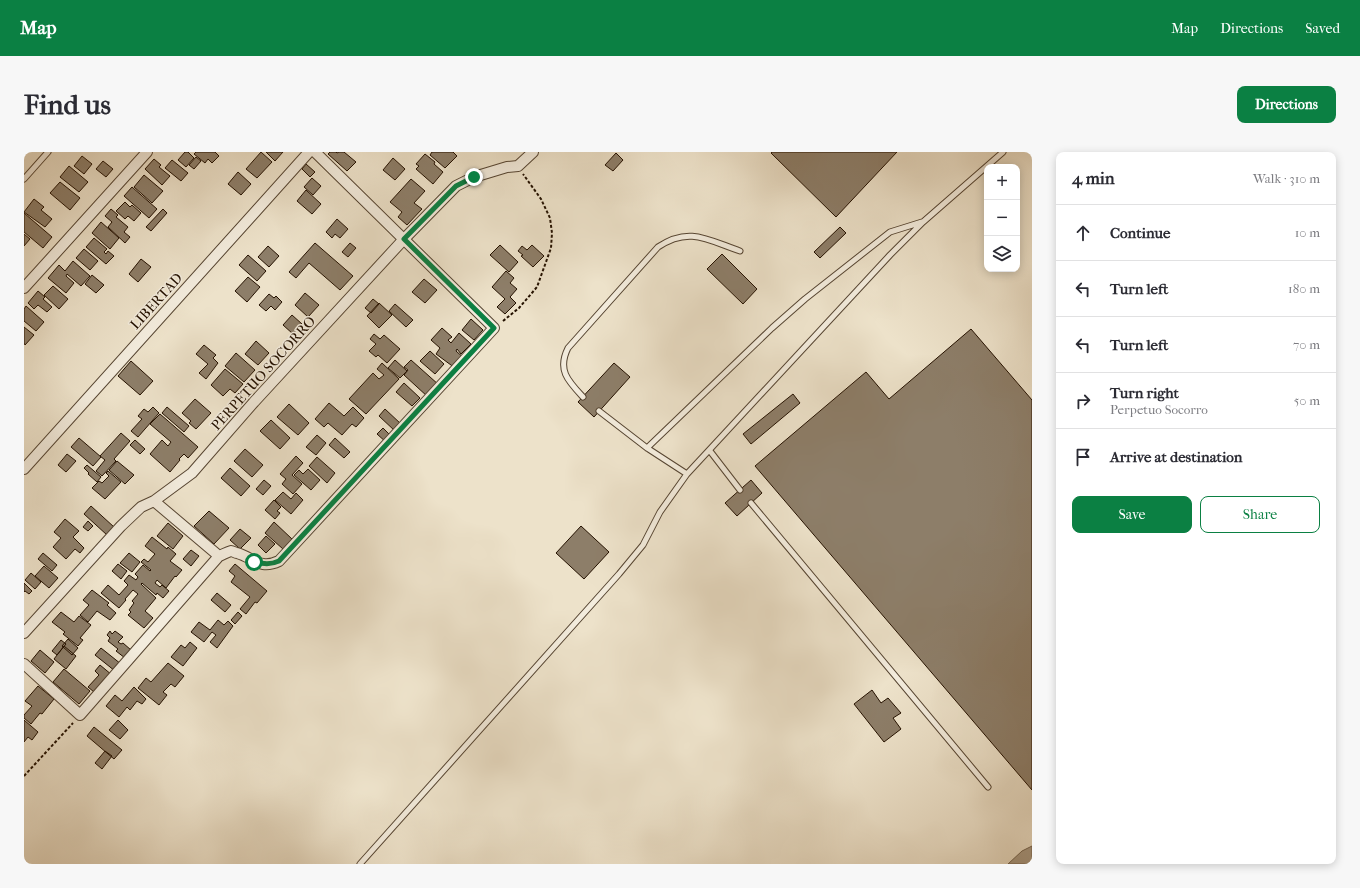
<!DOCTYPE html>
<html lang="en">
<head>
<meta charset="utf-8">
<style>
  :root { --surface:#fff; --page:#f7f7f7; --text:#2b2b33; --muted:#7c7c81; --line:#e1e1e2; --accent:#0b8043 }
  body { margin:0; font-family:"IM FELL French Canon",serif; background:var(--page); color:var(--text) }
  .controls { position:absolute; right:12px; top:12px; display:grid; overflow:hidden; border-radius:8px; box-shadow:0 2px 10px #0003 }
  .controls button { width:36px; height:36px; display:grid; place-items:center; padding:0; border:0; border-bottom:1px solid var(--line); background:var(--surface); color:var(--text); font:20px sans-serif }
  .stop { position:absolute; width:12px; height:12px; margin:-9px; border:3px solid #0b8043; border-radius:50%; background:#fff }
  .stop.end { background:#0b8043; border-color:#fff; box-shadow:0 1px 4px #0008 }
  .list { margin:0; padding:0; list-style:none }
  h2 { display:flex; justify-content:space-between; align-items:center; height:52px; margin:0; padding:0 16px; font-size:17px }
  h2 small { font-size:13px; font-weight:400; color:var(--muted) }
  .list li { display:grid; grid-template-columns:26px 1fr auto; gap:12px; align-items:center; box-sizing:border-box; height:56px; padding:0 16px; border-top:1px solid var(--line) }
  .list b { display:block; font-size:15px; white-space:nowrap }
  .list p { margin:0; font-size:13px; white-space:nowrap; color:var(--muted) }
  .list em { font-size:13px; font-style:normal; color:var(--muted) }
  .actions { display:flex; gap:8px; padding:12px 16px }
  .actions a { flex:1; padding:9px 0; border:1px solid var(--accent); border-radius:8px; text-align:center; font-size:14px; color:var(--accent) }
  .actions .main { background:var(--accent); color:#fff }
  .icon { flex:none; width:22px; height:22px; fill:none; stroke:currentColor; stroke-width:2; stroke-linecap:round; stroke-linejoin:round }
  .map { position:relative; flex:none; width:1008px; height:712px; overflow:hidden; border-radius:8px }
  header { display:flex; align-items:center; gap:24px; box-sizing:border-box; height:56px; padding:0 20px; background:var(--accent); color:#fff }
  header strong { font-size:19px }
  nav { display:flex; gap:22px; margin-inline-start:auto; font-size:14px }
  .intro { display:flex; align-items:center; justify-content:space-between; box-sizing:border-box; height:96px; padding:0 24px }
  h1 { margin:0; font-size:28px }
  .button { padding:10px 18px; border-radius:8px; background:var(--accent); color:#fff; font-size:14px; font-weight:700 }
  main { display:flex; gap:24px; padding:0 24px }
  aside { flex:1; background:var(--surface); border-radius:8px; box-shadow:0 2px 10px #0003 }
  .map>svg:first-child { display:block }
  .water { fill:#a99b85; stroke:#746450 }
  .building { fill:#8d7e69; stroke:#241100 }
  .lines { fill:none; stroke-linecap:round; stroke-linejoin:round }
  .lane-casing { stroke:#564532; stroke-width:7 }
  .street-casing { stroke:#564532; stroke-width:12 }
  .path { stroke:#241100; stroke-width:2; stroke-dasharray:3 2; stroke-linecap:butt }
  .lane { stroke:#f3ecdd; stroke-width:5 }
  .street { stroke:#f3ecdd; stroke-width:10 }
  .route { stroke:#0b8043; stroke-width:5 }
  .labels { text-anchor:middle; stroke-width:3; stroke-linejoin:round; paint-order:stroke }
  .street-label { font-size:14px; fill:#241100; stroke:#f3ecdd }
</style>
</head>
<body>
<header>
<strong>Map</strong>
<nav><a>Map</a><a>Directions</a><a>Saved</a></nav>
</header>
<div class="intro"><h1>Find us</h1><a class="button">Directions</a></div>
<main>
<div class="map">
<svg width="1008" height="712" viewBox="0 0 1008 712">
  <rect width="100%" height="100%" fill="#ede2ca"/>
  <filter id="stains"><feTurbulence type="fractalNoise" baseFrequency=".005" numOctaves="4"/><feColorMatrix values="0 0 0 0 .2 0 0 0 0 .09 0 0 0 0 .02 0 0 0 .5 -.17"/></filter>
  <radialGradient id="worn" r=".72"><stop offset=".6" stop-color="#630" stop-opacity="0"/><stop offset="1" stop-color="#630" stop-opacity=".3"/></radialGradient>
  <!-- water -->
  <path class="water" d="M1008,694V712H984L998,699Z"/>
  <!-- building -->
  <path class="building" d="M161,0H164L170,6L162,15L154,8Z
    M172,0H191L195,4L188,11L184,7L181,11L170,2Z
    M237,0L248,10L233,26L222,17Z
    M242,0H259L251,9Z
    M306,0H312L313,1L315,0H320L332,10L323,19L304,2Z
    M408,0H429L433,4L421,16L406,3Z
    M748,0H873L812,65L747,1Z
    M592,1L599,8L589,19L581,13Z
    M401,2L411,10L410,12L419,20L409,32L392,17L395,14L392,12Z
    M58,4L68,12L60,22L50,14Z
    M172,5L177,9L170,17L165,13Z
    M369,6L381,17L371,28L359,18Z
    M130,7L137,13L135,15L146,24L138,33L121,17Z
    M148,8L164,21L157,29L141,16Z
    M79,9L89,17L82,25L72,17Z
    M282,12L291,20L286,25L278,17Z
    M45,14L64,30L55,40L36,25Z
    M214,20L227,32L217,43L204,32Z
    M120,23L139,39L128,51L110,35Z
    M288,26L297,34L289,43L280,35Z
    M387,27L401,39L390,51L398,57L383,73L374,65L378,60L366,50Z
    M36,30L56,46L46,58L26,41Z
    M108,35L133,57L125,66L100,44Z
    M282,38L297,52L288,62L273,49Z
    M10,47L20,55L17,58L28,67L21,75L0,60Z
    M101,50L106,55L108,53L117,61L110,69L104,64L101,67L92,59Z
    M87,57L94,63L92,65L104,75L100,80L106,85L101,91L84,75L88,70L81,64Z
    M139,57L143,61L127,79L122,75Z
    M0,61L28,85L19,96L0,80Z
    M313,67L324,77L316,86L311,82L308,86L302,80Z
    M77,70L95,86L86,97L68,81Z
    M816,75L822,81L796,106L790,100Z
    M0,82L6,87L0,94Z
    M70,86L83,97L80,100L82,102L84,99L90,104L82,112L62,95Z
    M291,91L329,124L316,138L285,111L272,126L265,120Z
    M326,91L332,96L324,105L318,100Z
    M476,93L494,110L485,120L466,103Z
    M508,93L520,104L509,115L497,104L499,103L494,99L498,94L503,98Z
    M244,94L255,104L245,115L234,105Z
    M60,97L74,109L66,118L52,106Z
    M698,102L733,137L719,152L683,117Z
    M224,103L242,119L233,129L215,113Z
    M117,107L127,115L114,130L105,122Z
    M49,109L66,124L57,134L43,122L42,124L50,131L42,141L24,126L35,113L41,119Z
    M482,119L490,126L486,131L493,137L486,145L492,151L481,162L473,155L481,147L468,135Z
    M68,123L80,133L72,141L61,132Z
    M224,125L236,135L223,150L211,139Z
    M400,127L413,138L401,151L388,140Z
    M29,134L44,147L35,157L20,143Z
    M14,139L21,145L19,147L28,155L23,160L14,153L10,157L4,151Z
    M281,141L295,153L284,165L271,153Z
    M245,142L250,146L252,144L258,150L251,158L247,154L242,159L235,153Z
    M349,147L355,152L347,161L341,156Z
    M355,151L368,163L355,176L343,164Z
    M371,152L389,168L382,175L365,159Z
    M2,154L20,170L12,179L0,169V157Z
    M268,163L278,172L269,182L259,173Z
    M447,167L459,178L450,188L438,178Z
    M0,175L10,183L1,193L0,191Z
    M418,176L428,185L424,188L427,191L435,181L447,192L437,202L433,197L432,199L440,206L431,216L412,202L416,196L407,188Z
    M947,177L1008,248V638L731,314L842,220L865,247Z
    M350,182L356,187L360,183L376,197L363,211L354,203L352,205L345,199L352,192L346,187Z
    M232,189L245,201L234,213L221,202Z
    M180,193L192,203L189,206L194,211L182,227L175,221L184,212L172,202Z
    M406,199L420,212L411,222L396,209Z
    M212,201L231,218L220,230L201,214Z
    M371,208L383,219L376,226L364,216Z
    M387,208L415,233L404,245L380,223L384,218L380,215Z
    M107,209L129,229L116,243L94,224Z
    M358,211L375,227L342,262L325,247L349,221L355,227L360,223L353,217Z
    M590,211L606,225L570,265L554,250Z
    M201,217L219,232L211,241L206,237L199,244L187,233Z
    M380,231L396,246L388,254L372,240Z
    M769,242L776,251L727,292L719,282Z
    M171,247L187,261L172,277L165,271L167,269L158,261Z
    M305,251L320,264L329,255L340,266L332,275L328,272L318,283L304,271L300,275L291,267Z
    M265,252L285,271L274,283L253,265Z
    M129,255L135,261L114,285L107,279L118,267L114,264L120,257L124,260Z
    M143,255L165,274L160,280L138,261Z
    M361,257L377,272L371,279L355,264Z
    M136,262L174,295L164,306L160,302L155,307L156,308L146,320L126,302L138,288L144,294L147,290L126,272Z
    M247,268L266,286L256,297L236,279Z
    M359,276L368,285L363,291L353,282Z
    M97,281L106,289L90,307L92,309L78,324L72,319L81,308L76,304Z
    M293,283L302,291L292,303L282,295Z
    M55,286L77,305L69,314L47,295Z
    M311,286L326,300L320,306L305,293Z
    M111,288L121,297L116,302L106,293Z
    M221,297L239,313L228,325L210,309Z
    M43,302L52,309L42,320L34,313Z
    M272,304L279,311L268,323L278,332L269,342L258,332L262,327L256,322Z
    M293,305L311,321L303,331L285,314Z
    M93,309L110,323L101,332L85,318Z
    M63,313L77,325L73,330L64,322L65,321L60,316Z
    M206,316L226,334L217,344L197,326Z
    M284,317L296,328L287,338L270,323L275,318L279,322Z
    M84,319L97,330L81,347L68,336L75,329L78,331L85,324L82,321Z
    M240,328L247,334L239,343L232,337Z
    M727,328L738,341L713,364L701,351Z
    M259,340L267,347L272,341L279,348L267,362L251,348Z
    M250,348L257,355L253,359L256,361L251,367L241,358Z
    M67,354L90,375L83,383L60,362Z
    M185,359L205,376L190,392L170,374Z
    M41,367L55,379L49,385L60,396L56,401L51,397L42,407L29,395L37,386L30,380Z
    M64,369L69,374L64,379L59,375Z
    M250,370L268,387L259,397L241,381Z
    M144,371L159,384L149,397L133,384Z
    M557,374L585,400L560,427L532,401Z
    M216,377L227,386L216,397L206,388Z
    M242,384L251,392L242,401L234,393Z
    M128,385L143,397L144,395L152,402L146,409L158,418L152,425L151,424L142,436L133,428L131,431L136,435L138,433L145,439L139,446L133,441L132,443L118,431L117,432L132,446L121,459L129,466L120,476L104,463L107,460L105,458L110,451L108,449L114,442L109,438L101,447L102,448L95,456L77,441L84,433L95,443L104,433L100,429L105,423L112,428L114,425L111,422L119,413L126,419L127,418L117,410L120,407L124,410L131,402L121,394Z
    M167,398L175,404L167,414L159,407Z
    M19,401L33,413L28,419L14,407Z
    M105,401L116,410L108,420L96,411Z
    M94,412L103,419L97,427L88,419Z
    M211,412L243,439L233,451L231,450L222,462L216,457L226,445L207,430L211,424L205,419Z
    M20,414L34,426L25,436L11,424Z
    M7,421L17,430L11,437L1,428Z
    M0,431L8,439L5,442L1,439L0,440Z
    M68,438L85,451L83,453L92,461L86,468L73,459L64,470L56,463L65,453L59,448Z
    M193,441L207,453L201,460L187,448Z
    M37,460L50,470L55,464L67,473L56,486L59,488L54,494L39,482L41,480L28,470Z
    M214,460L218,464L211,472L207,468Z
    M194,468L200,473L204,469L209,474L193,496L186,490L192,483L188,480L180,490L167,480L175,470L186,478Z
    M86,479L88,482L91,479L99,485L94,490L97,492L99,491L107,498L101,506L92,499L94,497L84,489L86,486L83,483Z
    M44,487L54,496L48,503L38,494Z
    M37,488L42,492L33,503L28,499Z
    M166,490L173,496L159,514L147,505L157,493L161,496Z
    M40,494L52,504L42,517L30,507Z
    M77,496L97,512L91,519L71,503Z
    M16,498L30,510L21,521L7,509Z
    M144,511L160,524L151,535L147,532L139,540L143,543L135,553L114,536L122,526L127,530Z
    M76,513L88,523L70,540L64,535L75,523L71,519Z
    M40,517L66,539L55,552L29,530Z
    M14,534L30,547L18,562L16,561L7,572L0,566V563L8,554L1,549Z
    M110,535L122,547L118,552L113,549L106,558L103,555L95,565L82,554L91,543L98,549Z
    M848,538L857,551L864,546L877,561L869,566L877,577L860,590L830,552Z
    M0,568L14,580L8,588L4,585L0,590Z
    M94,568L104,578L96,587L85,578Z
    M70,575L98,598L90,607L63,584Z
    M81,599L88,604L78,617L71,611Z"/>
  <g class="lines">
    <defs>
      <path id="lane" d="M0,27L24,0
        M559,245C544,229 533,218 544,196L634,95C665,74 684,88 716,99
        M575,259L623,296L663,322
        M623,296L748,176L781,147L866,80L898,70
        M686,299L716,338
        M727,351L964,635
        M336,712L595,422L619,393L636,360L663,322L866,103L899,70L979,0"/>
      <path id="street" d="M0,136L123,0
        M0,317L285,0
        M130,349L195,404
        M0,481L97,374L117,355L130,349L168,321L230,250L380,87L432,34L450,25L483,15L494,14L509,0
        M0,512L56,563L195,404C198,403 203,400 207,399C209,399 211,401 213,401C230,406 236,418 255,409L470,176L291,0"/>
    </defs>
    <!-- lane casing -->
    <use href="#lane" class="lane-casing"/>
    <!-- street casing -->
    <use href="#street" class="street-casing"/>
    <!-- path -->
    <path class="path" d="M479,169L495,156L513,135L527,96L528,81L526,66L517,47L499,22
      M0,624L49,571"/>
    <!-- lane -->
    <use href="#lane" class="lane"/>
    <!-- street -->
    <use href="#street" class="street"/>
  </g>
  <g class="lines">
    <!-- route -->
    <path class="route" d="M230,410C240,412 246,413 255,409L470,176L380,87L432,34L450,25"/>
  </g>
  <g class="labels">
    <!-- street labels -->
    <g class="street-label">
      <text transform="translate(132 149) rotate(-48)" y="5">LIBERTAD</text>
      <text transform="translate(239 221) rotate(-48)" y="5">PERPETUO SOCORRO</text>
    </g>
  </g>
  <rect width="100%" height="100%" filter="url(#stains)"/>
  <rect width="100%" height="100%" fill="url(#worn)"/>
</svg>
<div class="controls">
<button>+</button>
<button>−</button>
<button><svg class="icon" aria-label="layers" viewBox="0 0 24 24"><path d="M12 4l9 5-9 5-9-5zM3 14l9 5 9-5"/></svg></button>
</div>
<div class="stop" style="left:230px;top:410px"></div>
<div class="stop end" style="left:450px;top:25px"></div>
</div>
<aside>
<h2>4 min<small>Walk · 310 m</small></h2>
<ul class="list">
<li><svg class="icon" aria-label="ahead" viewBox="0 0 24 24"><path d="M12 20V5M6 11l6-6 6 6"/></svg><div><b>Continue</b></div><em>10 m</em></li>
<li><svg class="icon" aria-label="left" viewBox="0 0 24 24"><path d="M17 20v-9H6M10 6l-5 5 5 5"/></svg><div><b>Turn left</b></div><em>180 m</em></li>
<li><svg class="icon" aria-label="left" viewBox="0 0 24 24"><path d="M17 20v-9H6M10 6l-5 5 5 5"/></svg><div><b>Turn left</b></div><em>70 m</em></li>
<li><svg class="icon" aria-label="right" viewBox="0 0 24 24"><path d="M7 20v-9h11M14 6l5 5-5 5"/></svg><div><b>Turn right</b><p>Perpetuo Socorro</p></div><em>50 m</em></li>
<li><svg class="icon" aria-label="arrive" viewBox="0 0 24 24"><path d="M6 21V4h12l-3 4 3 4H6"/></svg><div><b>Arrive at destination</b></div></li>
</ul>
<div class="actions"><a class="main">Save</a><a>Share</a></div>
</aside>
</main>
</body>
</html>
